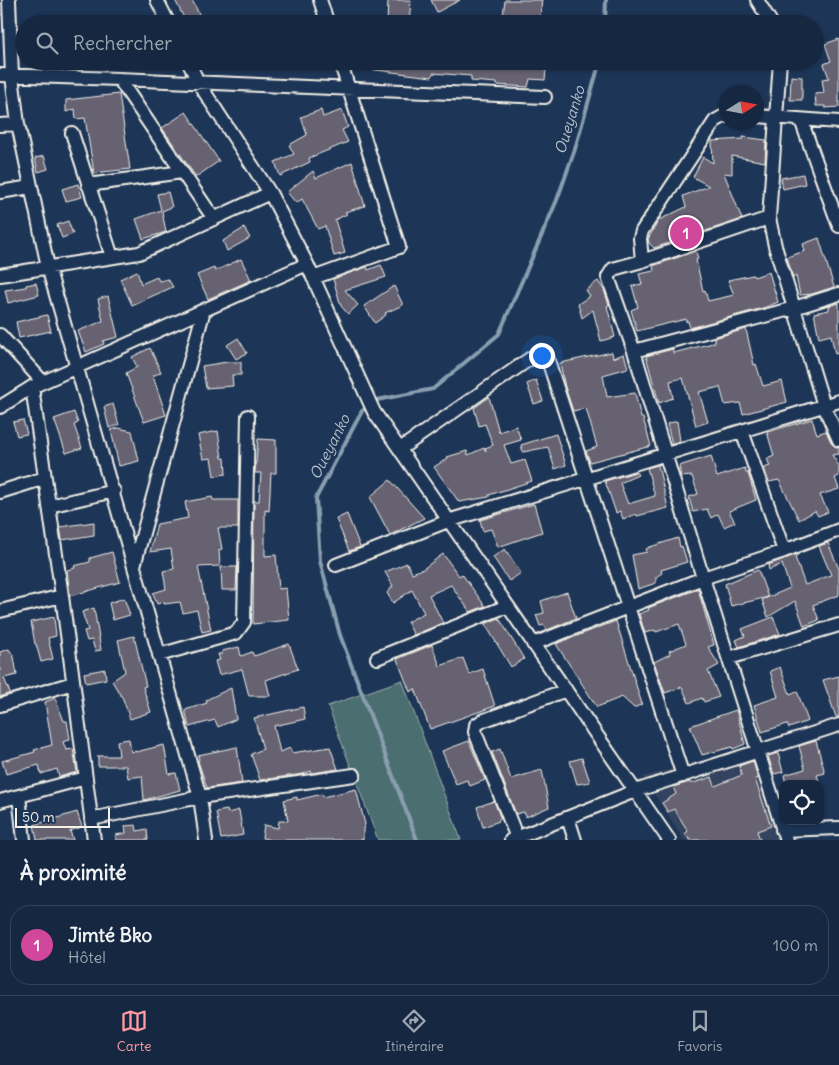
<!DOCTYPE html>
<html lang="fr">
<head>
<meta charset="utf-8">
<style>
  :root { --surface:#162841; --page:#1f3048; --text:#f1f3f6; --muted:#9ea6b1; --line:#35445a; --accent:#ff9aa2 }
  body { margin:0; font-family:Delius,sans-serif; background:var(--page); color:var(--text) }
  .controls { position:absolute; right:15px; bottom:15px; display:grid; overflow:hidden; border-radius:10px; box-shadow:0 1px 4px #0004 }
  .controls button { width:45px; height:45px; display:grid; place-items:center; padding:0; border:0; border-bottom:1px solid var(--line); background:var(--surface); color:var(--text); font:25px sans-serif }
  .compass { position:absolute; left:719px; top:85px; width:45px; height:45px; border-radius:50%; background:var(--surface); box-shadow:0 1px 4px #0004; rotate:79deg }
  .scale { position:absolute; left:15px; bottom:12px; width:95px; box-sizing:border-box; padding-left:5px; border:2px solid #f4f1e8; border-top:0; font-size:14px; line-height:18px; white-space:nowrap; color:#f4f1e8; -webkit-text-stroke:4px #1d3557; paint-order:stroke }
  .you { position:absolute; left:541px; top:355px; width:18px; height:18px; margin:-12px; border:4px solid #fff; border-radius:50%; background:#1a73e8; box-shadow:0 0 0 8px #1a73e833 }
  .badge { display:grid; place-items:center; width:32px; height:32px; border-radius:50%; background:var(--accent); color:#fff; font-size:16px; font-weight:700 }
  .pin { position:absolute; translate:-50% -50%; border:2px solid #fff; box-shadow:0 1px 5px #0006 }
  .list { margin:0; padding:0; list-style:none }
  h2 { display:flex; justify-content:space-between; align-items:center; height:65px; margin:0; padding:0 20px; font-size:21px }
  h2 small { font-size:16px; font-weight:400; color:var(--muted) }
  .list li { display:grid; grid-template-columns:32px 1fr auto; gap:15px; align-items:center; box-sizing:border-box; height:80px; margin:0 10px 10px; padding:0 10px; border:1px solid var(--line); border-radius:20px }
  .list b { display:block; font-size:19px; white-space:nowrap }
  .list p { margin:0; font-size:16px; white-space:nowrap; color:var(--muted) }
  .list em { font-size:16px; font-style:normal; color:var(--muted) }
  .icon { flex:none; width:28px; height:28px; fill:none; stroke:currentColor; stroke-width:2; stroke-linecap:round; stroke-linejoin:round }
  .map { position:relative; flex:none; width:839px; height:840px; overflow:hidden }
  .search { position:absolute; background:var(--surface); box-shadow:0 1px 4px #0004; left:15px; right:15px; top:15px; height:55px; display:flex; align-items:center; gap:12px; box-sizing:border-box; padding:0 18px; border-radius:28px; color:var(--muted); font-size:19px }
  .sheet { height:155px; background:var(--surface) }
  nav { display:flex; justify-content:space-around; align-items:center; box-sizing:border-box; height:70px; border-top:1px solid var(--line); background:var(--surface); font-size:14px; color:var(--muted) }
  nav a { display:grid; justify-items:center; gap:2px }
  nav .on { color:var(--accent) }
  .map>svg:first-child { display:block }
  .built { fill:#33425f }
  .green { fill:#4c6e70; stroke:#a0b0ac }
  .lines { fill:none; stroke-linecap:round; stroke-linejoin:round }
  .stream { stroke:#899eaf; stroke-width:4 }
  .building { fill:#666272; stroke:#f4f1e8 }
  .minor-casing { stroke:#f4f1e8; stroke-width:16 }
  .minor { stroke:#1d3557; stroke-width:12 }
  .labels { text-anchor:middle; stroke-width:4.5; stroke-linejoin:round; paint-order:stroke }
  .water-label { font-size:15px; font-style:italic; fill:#b6c0c7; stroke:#1d3557 }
</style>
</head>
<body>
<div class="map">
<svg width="839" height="840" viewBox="0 0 839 840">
  <rect width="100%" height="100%" fill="#1d3557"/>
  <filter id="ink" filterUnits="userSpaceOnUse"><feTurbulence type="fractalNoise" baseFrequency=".02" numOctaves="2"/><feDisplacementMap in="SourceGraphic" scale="10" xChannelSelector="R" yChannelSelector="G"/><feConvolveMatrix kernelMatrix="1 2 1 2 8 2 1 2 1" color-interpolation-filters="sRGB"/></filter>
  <g filter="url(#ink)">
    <!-- built -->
    <path class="built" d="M761,743L791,840H684L643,777Z"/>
    <!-- green -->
    <path class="green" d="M402,680L461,840H378L328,706Z"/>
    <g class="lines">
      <!-- stream -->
      <path class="stream" d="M605,24L606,0
        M417,840L340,635L320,561L316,498L362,411L377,400L433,389L499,334L557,200L575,149L600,61"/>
    </g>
    <!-- building -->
    <path class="building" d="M175,0H192L204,24H187Z
      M388,0H411L409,24H387Z
      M431,0H460L437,12Z
      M505,0H542L539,24L520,22V24H502Z
      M839,39V107L825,108V106H816L815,94L824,93L822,79L829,78L824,64L831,61L825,44Z
      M369,61H547L545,80L530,79L528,87L497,85V83L471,81V76L433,73L432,77L368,69Z
      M791,76L802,77V100H790Z
      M119,94L130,169L94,173L85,118L76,119L75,109L66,112V100Z
      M321,110L323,117L342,110L348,127L342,130L348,142L309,158L310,162L280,176L275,162L294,154L289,145L307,135L301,117Z
      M186,112L219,161L196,177L162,128Z
      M743,137L766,140L765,162L732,156V174L724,173L742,219L654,248L649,243L648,239L659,220L686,207L683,196L709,186L693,177L703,157L713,163L712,141L743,139Z
      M44,156L48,169L38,172L35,158Z
      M352,162L365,206L345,212L347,214L335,220L345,253L334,256L325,226L318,229L302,199L296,203L287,192L313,171L316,178Z
      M803,174L805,184L783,189L781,178Z
      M78,184L82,197L66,201L62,189Z
      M168,192L172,207L162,211L166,232L143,239L136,219L161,210L157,194Z
      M68,221L73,234L62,238L57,225Z
      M244,228L250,238L227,251L223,241Z
      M819,238L834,287L812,294L800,295L796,276L793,278L787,257L805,251L803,244Z
      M696,251L698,259L696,260L703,291L705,290L708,301L734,295L728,280L753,275L754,277L769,272L778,302L766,307L690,328L688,321L686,322V319L637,331L631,310L638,307L632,286L642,284L639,274L654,271L653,266Z
      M241,259L251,280L208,299L197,275L214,268L215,271Z
      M381,265L386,277L345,290L358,305L348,314L341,306L333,279L367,267L368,270Z
      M137,271L141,284L157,277L159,281L168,279L173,287L132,305L120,279Z
      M598,281L604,290L609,305L607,306L615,337L601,341L593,310L582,318L578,304L590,296L586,290Z
      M36,283L39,295L8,303L5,290L26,287V285Z
      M394,286L403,305L385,313L386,315L375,323L364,306Z
      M108,296L118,337L103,341L104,344L86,352L78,331L103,321L98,299Z
      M839,303V353L835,354L831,335L819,338L814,313L829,310V306Z
      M47,315L51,331L19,338L16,322Z
      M746,329L754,365L756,364L763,386L782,381L787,402L743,414L740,403L725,405L720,387L699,392L708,422L696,426L683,378L670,381L673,398L659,403L646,356L673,349V353L709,344L715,342L714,338Z
      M238,338L247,353L236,359L227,345Z
      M150,348L161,372L153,376L166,415L144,422L126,373L137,367L132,357Z
      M612,352L613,358L624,354L628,368L603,375L607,397L635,393L641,418H643L651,446L590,462L586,451L597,447L586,408L573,411L565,387L560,363Z
      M227,362H241V375H232L233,386L206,388L202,366Z
      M536,380L543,401L534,404L527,384Z
      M489,397L499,432L516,426L521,440L504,445L511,464L525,460L532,481L489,495V497L459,502L434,467L448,458L447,457L467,451L468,455L484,448L486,451L485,448L493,445L485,424L479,426L474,408Z
      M113,404L119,425L109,428L104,407Z
      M74,412L78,423L74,425L82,448L66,453L54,419Z
      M812,419L817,434L826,431L832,444L839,448V454L832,455L839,466V476L835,478L839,489L820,495L828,512L818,516L815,511L799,520L779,480L769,482L764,468L770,466L767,459L774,456L767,432Z
      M23,420L27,434L17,436L13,422Z
      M677,421L680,441L672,444L667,424Z
      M118,428L132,431L139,461L119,466L111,430Z
      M218,431L222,458H225L226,474L214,476L211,458L203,459L198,435Z
      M556,434L566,465L555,469L548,447L523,452L521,445Z
      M258,439L276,440V473H271L269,511L265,510V556L276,555L279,589L286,588L289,620L253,624L254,501H259L261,473H255Z
      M711,456L717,477L745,468L746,473H748L756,500L729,511L735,522L724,527L718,514L711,518L707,509L693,512L689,497L698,494L692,476L681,477L679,466Z
      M658,465L668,508L637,516L636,514L623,519L620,511L616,513L605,481L636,472L638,475L620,483L628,504L655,496L647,468Z
      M390,480L424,518L390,535L370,497Z
      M212,497L213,500H238V528H218L222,549L219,550L220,566L198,567L211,630L202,632L197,610L183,613L180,602L164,604V602L157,604L153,593L166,589L163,571L174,569L171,549L150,552L157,524L188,518L185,502Z
      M534,504L542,532L498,547L491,529L483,531L480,520Z
      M347,514L360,547L349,551L336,519Z
      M94,522V535L62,540L60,527Z
      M678,538L680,547L682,546L687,562L661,570L662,573L656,577V583L638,589L632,555L647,552L646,549L650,547Z
      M828,543L839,569V595L813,605L819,620L804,626L795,601L768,617L762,600L790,588L782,564L769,570L768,565L800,553L795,557L805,585L831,575L819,546Z
      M505,549L521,573L509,581L493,557Z
      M112,552L120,582L70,596L67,570L75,568L74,566L90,562V558Z
      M443,554L459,576L462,574L485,606L470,612L451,585L429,595L443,623L414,635L407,622L424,613L412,590L393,603L387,593L393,586L385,572L407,563L412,573L423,569Z
      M221,567H237L236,590H222Z
      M758,570L768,597L731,606L725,584Z
      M698,589L714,645L708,647L719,665L708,671L719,697L704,702L702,698L689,703L682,687L665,693L654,662L670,654L669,651L686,644L679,624L656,632L655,630L645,633L639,614L649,610L648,608Z
      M567,592L576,618L547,630L544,625L540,626L536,615L544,613L541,601Z
      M124,598L130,615L113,620L109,603Z
      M94,608L101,650L95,651L92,640L87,641L84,631L88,630L82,612Z
      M54,617L56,636L48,638L53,659L41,662L36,644H35L31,622Z
      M773,617L780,634L739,647L736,640L745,636L742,629Z
      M499,618L524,659L511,667L485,624Z
      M616,621L642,704L634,708L622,697L597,707L556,644Z
      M134,636L146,686L143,687L151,712L130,719L123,699L112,681L125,672L118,640Z
      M289,644L298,669L266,680L270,696H249L242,669L219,675L215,661L220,660L218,654H222V651L239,647L241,656L252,652L254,656Z
      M432,645L440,666L463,658L469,674L483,669L495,706L430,729L415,689L410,692L397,659Z
      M9,649L14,657L17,675L4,678L10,693L0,697V652Z
      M780,667L790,694L797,691L808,721L789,728L787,724L762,732L754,705L778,697L770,671Z
      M105,669L106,679L86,683L84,673Z
      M839,676V717H836L823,680Z
      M231,688L236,719L218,727L215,720L189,727L185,710L207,703L206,700Z
      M55,698L64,721H67L70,739L63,742L66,750L73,749L77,772L59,777L57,769L41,774L39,765L6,774L2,761L35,752L34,750L52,745L45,702Z
      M303,707L305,719L274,726L280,752L290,748L292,753L330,747L338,769L312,773L311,771L303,774L260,780L251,754L263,749L254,718Z
      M736,710L745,744L733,749L732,747L702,755L690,726Z
      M129,739L131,752L136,751V752L164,745L169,774L176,773L180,790L144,800L142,776L128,778L126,766H98V756H119L117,741Z
      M469,741L485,780L470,786L467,780L456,784L442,751Z
      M816,741L825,773L817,775L820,784H809L808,781L800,784H786L784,775L805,769L799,746Z
      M237,747L242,783L207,788L198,761L199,760L198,755Z
      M500,749L511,779L542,770L549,807L526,817L524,812L516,814L492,752Z
      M778,753L783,772L774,774L768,756Z
      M582,758L590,782L577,784L570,761Z
      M753,761L758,778L755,779L771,826L757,831L760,840H690L685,834L688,831L674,809L668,812L662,803L676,794L673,787L690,782L691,784L712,777L715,786L742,775L739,766Z
      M356,789L365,824L363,829V840H272L262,838L264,825L278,828L279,821H288L284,800L297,797V800L322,794L323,797Z
      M494,801L501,819H499V821L483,827L477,807Z
      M227,810L228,813L239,810L243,835L221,839L216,812Z
      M77,812L82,827L70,831L73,840H37L34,825Z
      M136,825L137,831L147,829L148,840H116V835L126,833L125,826Z"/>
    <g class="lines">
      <defs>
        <path id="minor" d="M9,0L12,76L18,124L48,267L200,797L206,840
          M157,0L169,24
          M320,0L328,24
          M757,0L772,24
          M188,61L198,82L270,193L307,264L374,412L669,840
          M780,61L769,218L775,246L824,406L839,440
          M0,75L119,79L545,97
          M119,79L214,219
          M756,116L839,122
          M801,120L839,226
          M0,125L18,124
          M72,133L112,257
          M88,185L182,172
          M0,192L31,187
          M769,218L642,261L613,269L608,277L634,351L703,578L786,840
          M642,261L640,238L642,231L715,121L726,115
          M0,275L139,253L270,193
          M313,278L399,247L340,61
          M0,335L43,382
          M634,351L794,308L839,294
          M32,387L62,596L94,840
          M0,407L32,387L307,264
          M742,431L784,551
          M400,449L541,351L546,354L683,776
          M0,492L45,478
          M49,506L114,491
          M336,565L448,521L839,401
          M134,566L204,310
          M0,611L62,596
          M533,644L703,578L784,551L839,530
          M159,655L236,633L244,622L248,416
          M377,658L507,606
          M729,658L839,625
          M0,705L73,683
          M19,796L24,840
          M0,801L86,778
          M568,818L575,840
          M91,819L200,797L354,775
          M782,830L839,828
          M517,838L475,732L476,725L482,721L566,690
          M511,840L635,791L839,725"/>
      </defs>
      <!-- minor casing -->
      <use href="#minor" class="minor-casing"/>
      <!-- minor -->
      <use href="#minor" class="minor"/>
    </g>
  </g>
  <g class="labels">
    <!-- water labels -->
    <g class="water-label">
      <text transform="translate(570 120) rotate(-73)" y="5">Oueyanko</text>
      <text transform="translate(330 447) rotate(-63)" y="5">Oueyanko</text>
    </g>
  </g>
</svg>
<div class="controls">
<button><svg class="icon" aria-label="locate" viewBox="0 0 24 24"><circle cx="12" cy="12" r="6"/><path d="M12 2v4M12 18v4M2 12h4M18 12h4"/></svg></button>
</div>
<svg class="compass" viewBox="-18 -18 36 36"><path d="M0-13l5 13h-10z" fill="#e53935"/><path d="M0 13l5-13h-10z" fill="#9ea6b1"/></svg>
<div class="scale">50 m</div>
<div class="you"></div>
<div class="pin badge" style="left:686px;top:233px;background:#d1479c">1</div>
<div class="search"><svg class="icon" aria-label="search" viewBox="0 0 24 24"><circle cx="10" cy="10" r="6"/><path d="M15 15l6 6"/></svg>Rechercher</div>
</div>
<section class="sheet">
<h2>À proximité<small></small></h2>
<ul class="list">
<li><span class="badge" style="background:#d1479c">1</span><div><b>Jimté Bko</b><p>Hôtel</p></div><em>100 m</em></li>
</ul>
</section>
<nav>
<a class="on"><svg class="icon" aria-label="map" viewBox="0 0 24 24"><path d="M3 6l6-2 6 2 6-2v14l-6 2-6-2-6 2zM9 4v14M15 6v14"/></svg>Carte</a>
<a><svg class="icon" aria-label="directions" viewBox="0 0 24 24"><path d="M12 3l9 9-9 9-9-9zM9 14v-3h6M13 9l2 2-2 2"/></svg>Itinéraire</a>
<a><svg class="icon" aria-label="saved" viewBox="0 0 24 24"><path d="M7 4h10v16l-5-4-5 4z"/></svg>Favoris</a>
</nav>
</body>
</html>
